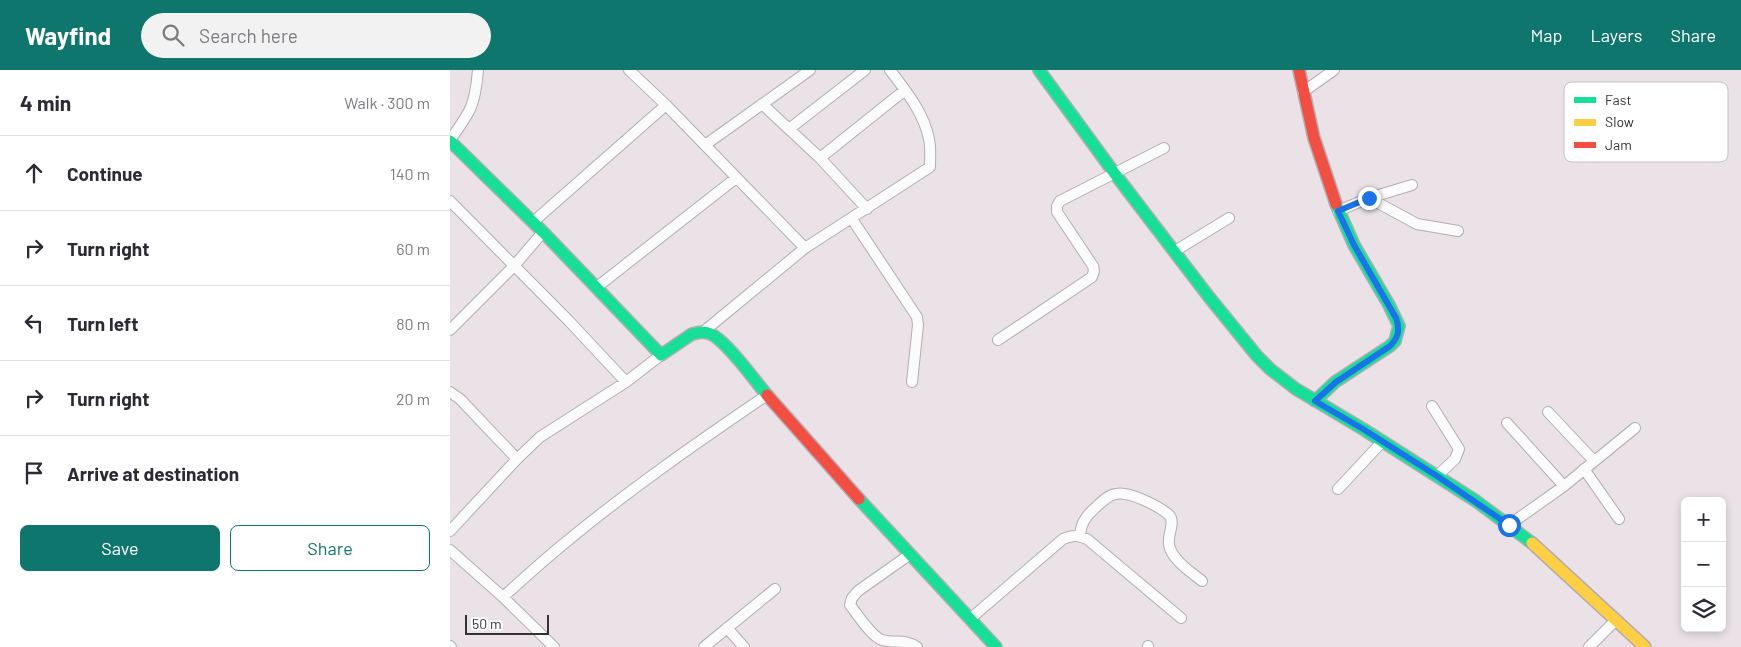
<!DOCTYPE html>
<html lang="en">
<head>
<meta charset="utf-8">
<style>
  :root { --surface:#fff; --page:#f2f2f3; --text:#2b2b33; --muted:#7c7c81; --line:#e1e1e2; --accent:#0f766e }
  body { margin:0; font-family:Barlow,sans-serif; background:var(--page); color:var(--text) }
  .controls { position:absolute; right:15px; bottom:15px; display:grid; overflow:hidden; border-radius:8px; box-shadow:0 2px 8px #0003 }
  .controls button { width:45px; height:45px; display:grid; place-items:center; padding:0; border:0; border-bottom:1px solid var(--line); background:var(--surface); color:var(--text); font:25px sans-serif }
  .scale { position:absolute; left:15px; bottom:12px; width:84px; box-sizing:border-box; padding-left:5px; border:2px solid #363134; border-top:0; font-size:14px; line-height:18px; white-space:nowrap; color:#363134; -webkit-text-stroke:4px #fff; paint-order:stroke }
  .stop { position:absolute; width:15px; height:15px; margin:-11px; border:4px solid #1a73e8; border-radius:50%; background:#fff }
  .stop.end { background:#1a73e8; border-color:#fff; box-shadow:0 1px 5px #0008 }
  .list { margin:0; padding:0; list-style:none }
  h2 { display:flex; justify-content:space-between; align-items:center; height:65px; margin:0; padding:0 20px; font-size:21px }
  h2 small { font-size:16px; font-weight:400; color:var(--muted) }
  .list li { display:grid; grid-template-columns:32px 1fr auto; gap:15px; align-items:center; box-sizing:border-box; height:75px; padding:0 20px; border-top:1px solid var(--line) }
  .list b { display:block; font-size:19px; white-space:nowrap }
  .list em { font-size:16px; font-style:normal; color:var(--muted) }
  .actions { display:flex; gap:10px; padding:15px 20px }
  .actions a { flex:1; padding:11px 0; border:1px solid var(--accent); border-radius:8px; text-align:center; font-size:18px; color:var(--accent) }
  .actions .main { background:var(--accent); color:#fff }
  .icon { flex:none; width:28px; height:28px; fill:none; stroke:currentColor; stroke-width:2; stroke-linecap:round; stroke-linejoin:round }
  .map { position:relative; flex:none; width:1291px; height:577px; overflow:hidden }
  header { display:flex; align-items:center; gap:30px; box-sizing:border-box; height:70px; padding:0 25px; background:var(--accent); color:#fff }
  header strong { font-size:24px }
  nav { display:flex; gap:28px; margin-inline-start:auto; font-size:18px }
  .search { width:350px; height:45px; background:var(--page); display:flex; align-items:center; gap:12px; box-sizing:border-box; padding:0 18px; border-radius:28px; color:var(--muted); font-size:19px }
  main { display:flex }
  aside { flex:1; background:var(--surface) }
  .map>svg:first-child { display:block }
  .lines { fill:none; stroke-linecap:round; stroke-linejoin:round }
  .street-casing { stroke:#b3adb1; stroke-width:12 }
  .fast-casing { stroke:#b3adb1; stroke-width:14 }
  .slow-casing { stroke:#b3adb1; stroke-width:14 }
  .jam-casing { stroke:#b3adb1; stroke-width:14 }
  .street { stroke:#fcfbfb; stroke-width:10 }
  .fast { stroke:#16e098; stroke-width:11 }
  .slow { stroke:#ffcf43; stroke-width:11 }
  .jam { stroke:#f24e42; stroke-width:11 }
  .route { stroke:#1a73e8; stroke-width:6 }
  .key { fill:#fff; stroke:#c3c1c2; stroke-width:1 }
  .key-label { font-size:14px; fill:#363134 }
</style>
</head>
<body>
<header>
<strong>Wayfind</strong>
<div class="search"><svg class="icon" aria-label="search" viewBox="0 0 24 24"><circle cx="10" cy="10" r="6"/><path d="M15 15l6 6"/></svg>Search here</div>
<nav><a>Map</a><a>Layers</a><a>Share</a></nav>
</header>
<main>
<aside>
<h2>4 min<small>Walk · 300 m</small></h2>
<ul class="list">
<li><svg class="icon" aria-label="ahead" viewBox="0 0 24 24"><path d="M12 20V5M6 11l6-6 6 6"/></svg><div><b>Continue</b></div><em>140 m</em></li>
<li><svg class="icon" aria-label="right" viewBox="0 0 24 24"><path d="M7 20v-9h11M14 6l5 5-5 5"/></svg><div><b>Turn right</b></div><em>60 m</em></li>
<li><svg class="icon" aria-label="left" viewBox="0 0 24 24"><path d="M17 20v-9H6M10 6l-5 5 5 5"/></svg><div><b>Turn left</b></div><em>80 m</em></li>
<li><svg class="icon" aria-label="right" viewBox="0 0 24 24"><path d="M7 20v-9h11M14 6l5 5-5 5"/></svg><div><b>Turn right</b></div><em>20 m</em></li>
<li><svg class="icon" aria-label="arrive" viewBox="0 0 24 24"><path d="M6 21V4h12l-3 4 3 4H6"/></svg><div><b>Arrive at destination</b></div></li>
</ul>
<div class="actions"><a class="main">Save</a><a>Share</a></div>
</aside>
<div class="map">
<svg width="1291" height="577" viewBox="0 0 1291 577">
  <rect width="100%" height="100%" fill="#eae2e7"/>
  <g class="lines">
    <defs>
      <path id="street" d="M179,0L216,35L355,178
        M853,22L884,0
        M312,34L370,88L417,139
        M339,59L415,0
        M0,70C21,41 25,36 28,0
        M255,75L360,0
        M370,88L455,20
        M919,128L967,154L1008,161
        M0,131L118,250L176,312
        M888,141L919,128L962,115
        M402,149L467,247L468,255L462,312
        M83,152L216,35
        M725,181L779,148
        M147,217L286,108
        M0,260L64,196L93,162
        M253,262L355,178L480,97C480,88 481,78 479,69C474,43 456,21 440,0
        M548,270L642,207L644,201L643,196L607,142V136L610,131L714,78
        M0,322L10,329L67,389
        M982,336L1009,379L1005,389L987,406
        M1098,342L1144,391
        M1057,353L1114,416
        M1134,399L1169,449
        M888,419L932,372
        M1059,455L1114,416L1185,358
        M0,461L67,389L90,367L176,312L211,285
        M630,465C631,454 635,447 644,439C650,434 657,425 666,424C679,421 709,436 719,445C726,452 717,465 719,475C722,490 741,502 752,511
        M0,480L53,527L104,577
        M459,485L408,521L402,528L400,535C407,544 422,567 432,570C446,574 454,568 467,577
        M53,527C74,508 95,489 116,472C180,419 248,372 317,325
        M520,549L613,469C623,465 628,465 637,469L731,548
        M277,558L294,577
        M0,576L1,577
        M254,577L325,519
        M698,577V576
        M1139,577L1166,550"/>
      <path id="fast" d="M589,0L665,104L759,227L807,286L820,299L846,319L913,359L1026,431L1082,473
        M0,71L93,162L211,285L242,264C247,263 252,261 258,263C274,267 305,311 317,325
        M865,331L885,312L940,276L945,271L949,256L939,235L904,175L886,134
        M409,429L546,577"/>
      <path id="slow" d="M1082,473L1195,577"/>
      <path id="jam" d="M849,0L864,68L886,134
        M317,325L409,429"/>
    </defs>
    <!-- street casing -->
    <use href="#street" class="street-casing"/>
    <!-- fast casing -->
    <use href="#fast" class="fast-casing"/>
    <!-- slow casing -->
    <use href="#slow" class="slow-casing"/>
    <!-- jam casing -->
    <use href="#jam" class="jam-casing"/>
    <!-- street -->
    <use href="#street" class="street"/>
    <!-- fast -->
    <use href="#fast" class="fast"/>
    <!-- slow -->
    <use href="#slow" class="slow"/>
    <!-- jam -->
    <use href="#jam" class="jam"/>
  </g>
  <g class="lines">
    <!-- route -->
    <path class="route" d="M919,128L888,141L904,175L946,248C950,259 949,267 940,276L886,312L865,331L913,359L987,406L1059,455"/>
  </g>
  <!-- legend -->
  <rect x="1114" y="12" width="164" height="80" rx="8" class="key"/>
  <rect x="1124" y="27" width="22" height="6" fill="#16e098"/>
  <rect x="1124" y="49" width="22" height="7" fill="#ffcf43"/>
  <rect x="1124" y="72" width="22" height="6" fill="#f24e42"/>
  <g class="key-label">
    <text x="1155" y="35">Fast</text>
    <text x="1155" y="57">Slow</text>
    <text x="1155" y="80">Jam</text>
  </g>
</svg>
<div class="controls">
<button>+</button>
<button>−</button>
<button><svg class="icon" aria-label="layers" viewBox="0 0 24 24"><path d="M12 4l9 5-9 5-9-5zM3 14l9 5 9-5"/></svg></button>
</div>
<div class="scale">50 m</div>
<div class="stop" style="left:1059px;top:455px"></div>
<div class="stop end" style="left:919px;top:128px"></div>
</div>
</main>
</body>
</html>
